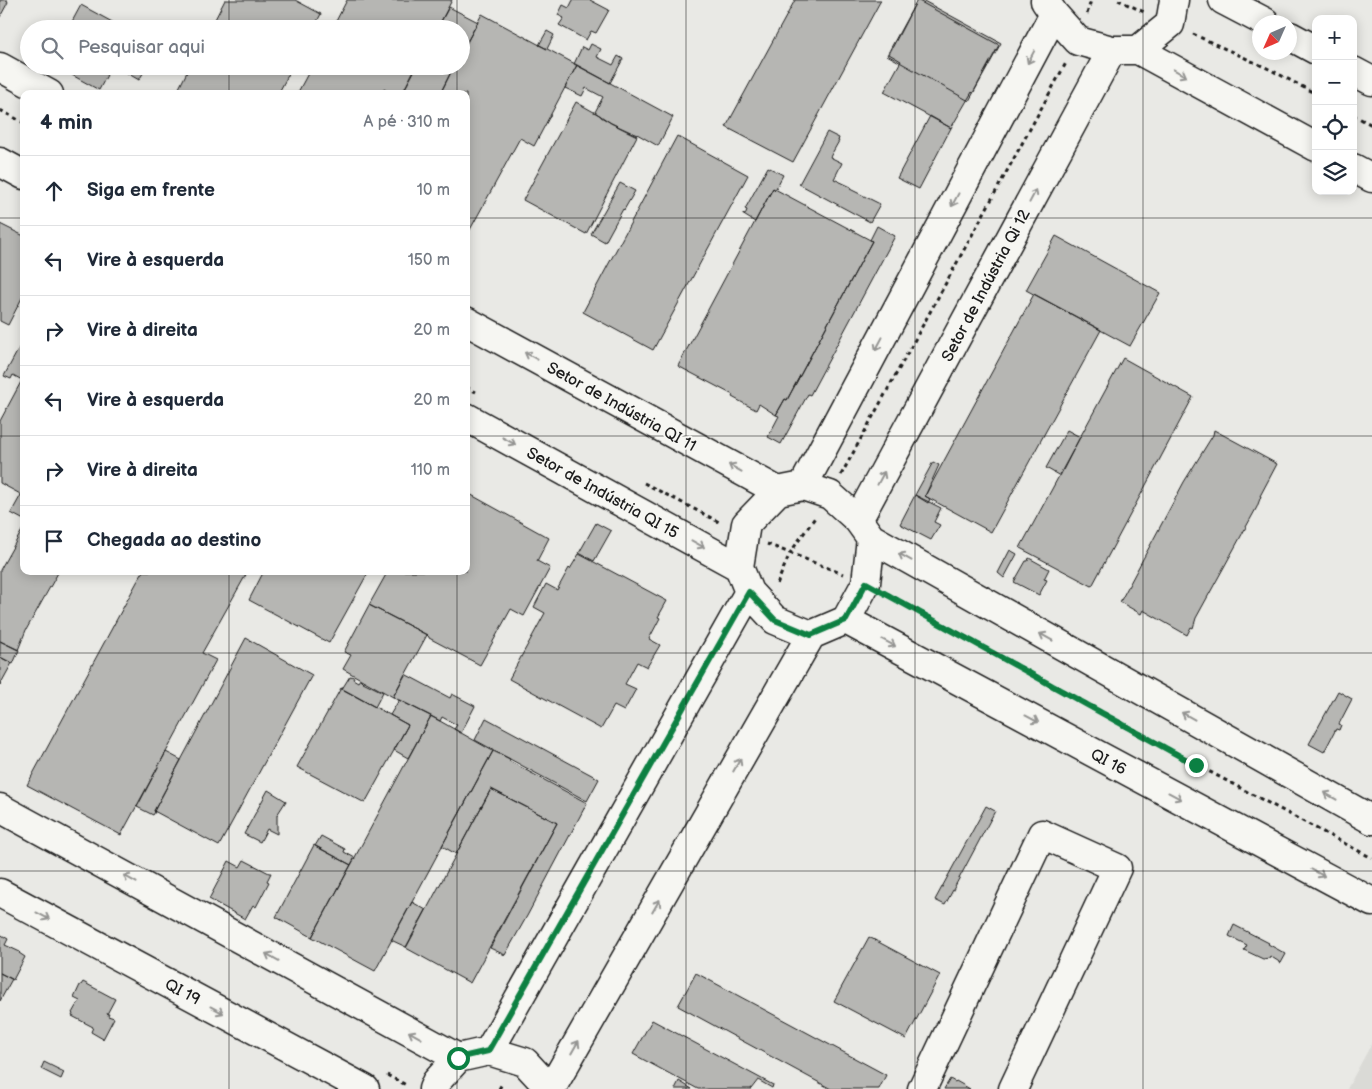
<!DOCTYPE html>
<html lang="pt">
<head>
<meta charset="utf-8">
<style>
  :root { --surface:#fff; --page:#f6f6f7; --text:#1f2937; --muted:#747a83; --line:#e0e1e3 }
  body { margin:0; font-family:"Balsamiq Sans",sans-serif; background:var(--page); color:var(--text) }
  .controls { position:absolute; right:15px; top:15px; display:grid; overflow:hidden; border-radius:10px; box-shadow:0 2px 12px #0003 }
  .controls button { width:45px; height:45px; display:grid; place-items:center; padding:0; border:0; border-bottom:1px solid var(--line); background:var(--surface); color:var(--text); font:25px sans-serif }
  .compass { position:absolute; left:1252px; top:15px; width:45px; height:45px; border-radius:50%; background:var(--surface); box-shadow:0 2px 12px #0003; rotate:225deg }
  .stop { position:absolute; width:15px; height:15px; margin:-11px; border:4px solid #0b8043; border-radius:50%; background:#fff }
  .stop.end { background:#0b8043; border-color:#fff; box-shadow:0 1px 5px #0008 }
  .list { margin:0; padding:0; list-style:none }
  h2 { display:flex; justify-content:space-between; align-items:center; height:65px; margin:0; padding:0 20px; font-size:21px }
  h2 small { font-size:16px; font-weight:400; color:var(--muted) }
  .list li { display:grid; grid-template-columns:32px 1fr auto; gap:15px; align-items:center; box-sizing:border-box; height:70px; padding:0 20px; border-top:1px solid var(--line) }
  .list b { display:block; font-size:19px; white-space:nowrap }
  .list em { font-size:16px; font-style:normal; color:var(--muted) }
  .icon { flex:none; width:28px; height:28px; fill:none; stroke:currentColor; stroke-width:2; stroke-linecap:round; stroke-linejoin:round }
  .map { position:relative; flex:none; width:1372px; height:1089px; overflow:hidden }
  .search { position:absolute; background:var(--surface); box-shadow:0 2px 12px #0003; left:20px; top:20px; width:450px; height:55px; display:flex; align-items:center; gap:12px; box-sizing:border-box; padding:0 18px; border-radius:28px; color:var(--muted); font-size:19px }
  .panel { position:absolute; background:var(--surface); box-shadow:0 2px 12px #0003; left:20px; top:90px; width:450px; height:485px; border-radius:10px }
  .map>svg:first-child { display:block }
  .built { fill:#dadad6 }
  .building { fill:#b6b6b3; stroke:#1c1c1c }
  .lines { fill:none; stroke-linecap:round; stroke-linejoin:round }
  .minor-casing { stroke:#1c1c1c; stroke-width:31 }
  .path { stroke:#1c1c1c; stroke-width:3; stroke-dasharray:4 4; stroke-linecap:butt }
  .minor { stroke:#f6f6f2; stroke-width:28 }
  .oneway { stroke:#949492 }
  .route { stroke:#0b8043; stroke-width:6 }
  .grid { fill:none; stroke:#1c1c1c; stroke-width:1; stroke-opacity:0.55 }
  .labels { text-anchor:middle; stroke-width:4; stroke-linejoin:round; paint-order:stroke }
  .street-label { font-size:16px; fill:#1c1c1c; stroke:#f6f6f2 }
</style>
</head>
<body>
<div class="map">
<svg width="1372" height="1089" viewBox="0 0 1372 1089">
  <rect width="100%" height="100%" fill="#e9e9e5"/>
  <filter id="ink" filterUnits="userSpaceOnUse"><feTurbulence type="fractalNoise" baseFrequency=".02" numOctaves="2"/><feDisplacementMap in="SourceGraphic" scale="10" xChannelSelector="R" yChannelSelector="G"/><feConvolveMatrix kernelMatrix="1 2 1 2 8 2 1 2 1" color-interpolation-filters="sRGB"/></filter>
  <g filter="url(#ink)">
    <!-- built -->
    <path class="built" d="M1372,1043V1089H1347Z"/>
    <!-- building -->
    <path class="building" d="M0,0H7L8,2L0,17Z
      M225,0H295L321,14L313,29H210Z
      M347,0H452L437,29H332Z
      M573,0H590L609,10L596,33L591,31L586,40L559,25L564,18L558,15L563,5L569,8Z
      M795,0H881L793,162L726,127Z
      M917,0H922L1001,43L969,101L887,55Z
      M917,0L999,45L973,93L972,92L951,128L884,92L901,61L889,54Z
      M81,5L125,29H68Z
      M449,7L478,22L461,53V29H437Z
      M482,14L577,65L534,146L520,138L466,237V94H440L454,66H461V53Z
      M547,31L554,35L547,49L539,45Z
      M591,44L601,49L597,57L613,65L618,56L623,59L610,83L574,64L582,47L588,50Z
      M577,65L673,117L658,146L637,134V135L611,123L595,112L603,97L586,88L582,96L565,88Z
      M77,66H91L107,75L99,90L72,75Z
      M131,66H138L145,70L139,80L127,73Z
      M190,66H293L278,94H176Z
      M312,66H416L402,94H393L384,89L381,94H297Z
      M417,66H454L440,94H402Z
      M576,102L601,116V117L611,123L637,136L586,234L523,200Z
      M930,116L951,128L919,189L897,178Z
      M827,132L839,138L838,141H839L830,157L842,163L834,179L851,187L850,189L880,204L870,222L799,184Z
      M677,136L748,175L653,350L583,312Z
      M768,167L783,175L775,190L773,188L755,222L742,214L745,215L747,210L745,209Z
      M620,183L635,191L624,210L623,209L605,242L591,234Z
      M773,188L872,241L787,400L785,399L776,415L759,404L756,410L732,397L733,395L678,366Z
      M0,224L24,236V294L8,325L0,321Z
      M877,226L895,236L810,395L808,394L781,444L768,437L779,416L776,415L785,399L787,400L872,241L870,240Z
      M1056,236L1160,293L1130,346L1026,290Z
      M1034,294L1101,330L991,532L925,496Z
      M24,339V496L0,483V421L22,380L13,375L11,379L4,376Z
      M1123,358L1193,397L1092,586L1020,548Z
      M1067,430L1080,437L1060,476L1046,468Z
      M1214,430L1277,464L1260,496H1261L1257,507L1196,618L1193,628L1191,627L1187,635L1143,610L1141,614L1120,602L1184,482L1213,435Z
      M933,462L939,465L925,496L930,499L928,503L915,495Z
      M466,492L549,538L537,561L550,568L524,616L511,609L480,665L429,638V637L427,635L369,605L388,571H466Z
      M21,495L24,496V520L11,513Z
      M915,495L941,508L934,522L940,525L931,540L900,524Z
      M596,523L611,531L594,561L579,553Z
      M24,527V571H59L26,630L18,650L0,641V570Z
      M1010,550L1017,554L1004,578L998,573Z
      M579,554L667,601L658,617L660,618L649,639L660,645L647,667L637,662L625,684L636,689L624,711L614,706L601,729L509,679L545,613L534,607L546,584L557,590L569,568L570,569Z
      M1029,558L1049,569L1044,579L1047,580L1039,595L1014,582L1026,561H1028Z
      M143,571H248L202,653L216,660L121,835L27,785Z
      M264,571H369L329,643L249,600Z
      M369,605L427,635L393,697L343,669L351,655L344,652Z
      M246,638L312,675L219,846L154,811Z
      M0,641L19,650L13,664L0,657Z
      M0,657L12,663L0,685Z
      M405,674L450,698L452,694L475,706L461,733L454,729L457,725L442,717L440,721L393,697Z
      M350,676L354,677L353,679L358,682L360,679L363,682L383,692L375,707L342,689Z
      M341,688L408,725L365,803L297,767Z
      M1338,691L1352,699L1339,724L1341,725L1339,730L1336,729L1324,752L1309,744Z
      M399,700L431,716L408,758L394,750L408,725L390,715Z
      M431,716L493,751L375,971L312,937Z
      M486,718L599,779L587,801L475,740Z
      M493,751L510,759L509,761L587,803L527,916L505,955L490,948L557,823L491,789L456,854L442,846Z
      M166,752L181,760L154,811L155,812L153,815L137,807Z
      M491,789L557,823L470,983L406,948Z
      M268,790L286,801L277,815V834L267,829L260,842L244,834Z
      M986,806L995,811L945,905L935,900Z
      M321,836L345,849L344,852L355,858L351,865L315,846Z
      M314,845L351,865L312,937L276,917Z
      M244,860L269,873H271L267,881L269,882L256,907L253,905L245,919L209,899L229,861L240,867Z
      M412,902L426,910L406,947L391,940Z
      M1234,925L1269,943L1268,944L1286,954L1281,963L1270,956L1269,958L1263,959L1244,950L1247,945L1229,936Z
      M0,934L8,939L5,945L20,952L19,953L25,957L13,980L0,973Z
      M869,937L940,975L906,1039L834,1001Z
      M0,973L12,979L0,1001Z
      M696,973L886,1075L879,1089H831L678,1006Z
      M83,982L115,999L107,1014H109L108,1016L114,1018L103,1039L91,1032L93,1027L72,1016L73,1014L72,1013L76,1006L80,1001L74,998L80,985H81Z
      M652,1020L773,1085L772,1088L758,1080L751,1089H698L633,1054Z
      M44,1062L64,1072L61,1079L41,1069Z
      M950,1079L955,1082L956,1081L970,1089H944Z
      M679,1081L692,1089H675Z"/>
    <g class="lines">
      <defs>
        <path id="minor" d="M1223,0L1265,22
          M1045,1L1054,14L1078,41L1112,50H1138L1170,24L1174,0
          M1290,36L1316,50
          M1138,50L1316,147
          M0,67L49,94
          M1353,71L1372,81
          M0,162L24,175
          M1353,168L1372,178
          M466,321L778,491
          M466,417L739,567
          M803,486L1054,14
          M803,486L830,495L858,520L871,538L866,583L846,620L811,635L775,620L749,592L739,567L746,524L778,491Z
          M858,520L1112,50
          M871,538L1372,820
          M846,620L1372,902
          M0,808L458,1058
          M0,893L365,1089
          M489,1051L749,592
          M433,1089L436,1082L458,1058L489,1051L525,1062L550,1089
          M551,1089L811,635
          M922,1089L1042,834L1117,868L1013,1089"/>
      </defs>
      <!-- minor casing -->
      <use href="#minor" class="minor-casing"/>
      <!-- path -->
      <path class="path" d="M1118,0L1144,12
        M1087,14L1091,0
        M1193,34L1269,69L1316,94
        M0,110L24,123
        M1353,115L1372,125
        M466,387L476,392
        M841,475L1066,63
        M644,483L721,523
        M767,544L843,574
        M777,584L790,553L816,516
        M887,594L1197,765L1372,858
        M387,1075L408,1086
        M499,1089L503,1082"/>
      <!-- minor -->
      <use href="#minor" class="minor"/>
    </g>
    <!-- one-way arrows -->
    <defs><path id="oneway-shaft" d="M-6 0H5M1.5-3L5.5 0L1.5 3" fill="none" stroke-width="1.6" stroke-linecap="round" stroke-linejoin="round" transform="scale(1.25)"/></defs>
    <g class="oneway">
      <use href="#oneway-shaft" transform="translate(1031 57) rotate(118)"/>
      <use href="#oneway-shaft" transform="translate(1180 73) rotate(29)"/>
      <use href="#oneway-shaft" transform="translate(1033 196) rotate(-62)"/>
      <use href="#oneway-shaft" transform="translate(955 200) rotate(118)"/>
      <use href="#oneway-shaft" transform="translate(879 344) rotate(118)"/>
      <use href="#oneway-shaft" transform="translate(531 356) rotate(-151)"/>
      <use href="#oneway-shaft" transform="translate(509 441) rotate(29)"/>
      <use href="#oneway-shaft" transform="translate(735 468) rotate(-151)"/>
      <use href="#oneway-shaft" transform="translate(881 478) rotate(-62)"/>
      <use href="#oneway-shaft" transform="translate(698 544) rotate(29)"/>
      <use href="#oneway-shaft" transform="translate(905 557) rotate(-151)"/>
      <use href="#oneway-shaft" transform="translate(1046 637) rotate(-151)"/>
      <use href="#oneway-shaft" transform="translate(889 643) rotate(28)"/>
      <use href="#oneway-shaft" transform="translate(1188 716) rotate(-151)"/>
      <use href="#oneway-shaft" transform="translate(1032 719) rotate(28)"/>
      <use href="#oneway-shaft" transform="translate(737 765) rotate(-60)"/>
      <use href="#oneway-shaft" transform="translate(1175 796) rotate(28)"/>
      <use href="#oneway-shaft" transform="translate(1330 796) rotate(-151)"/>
      <use href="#oneway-shaft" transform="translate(1318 873) rotate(28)"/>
      <use href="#oneway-shaft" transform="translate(130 879) rotate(-151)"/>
      <use href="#oneway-shaft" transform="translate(656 906) rotate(-60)"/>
      <use href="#oneway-shaft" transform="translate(43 916) rotate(28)"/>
      <use href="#oneway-shaft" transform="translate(272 957) rotate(-151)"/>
      <use href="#oneway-shaft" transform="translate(217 1010) rotate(28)"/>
      <use href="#oneway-shaft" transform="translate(415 1035) rotate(-151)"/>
      <use href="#oneway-shaft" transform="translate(575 1047) rotate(-60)"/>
    </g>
  </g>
  <g class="lines" filter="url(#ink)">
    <!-- route -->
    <path class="route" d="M458,1058L488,1051L749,592L775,620L811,635L846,620L866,583L1196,765"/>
  </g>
  <!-- grid -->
  <path class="grid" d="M229,0V29M457,0V29M686,0V1089M915,0V1089M1143,0V1089M229,66V94M457,66V94M0,218H24M466,218H1372M0,436H24M466,436H1372M229,571V1089M457,571V1089M0,653H1372M0,871H1372"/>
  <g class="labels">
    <!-- street labels -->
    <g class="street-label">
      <text transform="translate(985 285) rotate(-62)" y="6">Setor de Indústria Qi 12</text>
      <text transform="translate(622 406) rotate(29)" y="6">Setor de Indústria QI 11</text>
      <text transform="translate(603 492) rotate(29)" y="6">Setor de Indústria QI 15</text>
      <text transform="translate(1109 761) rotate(28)" y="6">QI 16</text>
      <text transform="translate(183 991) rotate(28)" y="6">QI 19</text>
    </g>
  </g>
</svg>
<div class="controls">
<button>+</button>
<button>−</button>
<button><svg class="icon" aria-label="locate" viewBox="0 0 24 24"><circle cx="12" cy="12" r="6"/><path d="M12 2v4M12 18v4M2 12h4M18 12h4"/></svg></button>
<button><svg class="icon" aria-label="layers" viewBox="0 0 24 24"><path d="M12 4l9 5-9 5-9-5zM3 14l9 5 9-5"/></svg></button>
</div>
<svg class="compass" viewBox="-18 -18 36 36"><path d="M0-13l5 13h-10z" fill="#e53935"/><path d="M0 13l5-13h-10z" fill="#747a83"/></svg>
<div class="stop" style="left:458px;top:1058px"></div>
<div class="stop end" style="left:1196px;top:765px"></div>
<div class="search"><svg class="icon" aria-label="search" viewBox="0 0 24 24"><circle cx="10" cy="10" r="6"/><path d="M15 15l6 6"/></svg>Pesquisar aqui</div>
<section class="panel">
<h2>4 min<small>A pé · 310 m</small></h2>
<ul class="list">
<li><svg class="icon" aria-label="ahead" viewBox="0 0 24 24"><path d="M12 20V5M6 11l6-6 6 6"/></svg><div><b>Siga em frente</b></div><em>10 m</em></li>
<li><svg class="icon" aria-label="left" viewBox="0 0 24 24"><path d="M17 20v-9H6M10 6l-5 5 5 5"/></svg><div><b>Vire à esquerda</b></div><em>150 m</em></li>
<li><svg class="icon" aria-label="right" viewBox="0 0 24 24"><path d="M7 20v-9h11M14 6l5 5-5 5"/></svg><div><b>Vire à direita</b></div><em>20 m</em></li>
<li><svg class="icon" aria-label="left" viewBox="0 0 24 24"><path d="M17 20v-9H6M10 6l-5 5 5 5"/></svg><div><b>Vire à esquerda</b></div><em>20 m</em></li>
<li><svg class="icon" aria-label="right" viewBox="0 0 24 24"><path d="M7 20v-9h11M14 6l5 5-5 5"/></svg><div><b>Vire à direita</b></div><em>110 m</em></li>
<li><svg class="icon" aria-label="arrive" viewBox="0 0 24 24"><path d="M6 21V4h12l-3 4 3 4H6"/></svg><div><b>Chegada ao destino</b></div></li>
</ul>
</section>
</div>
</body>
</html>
